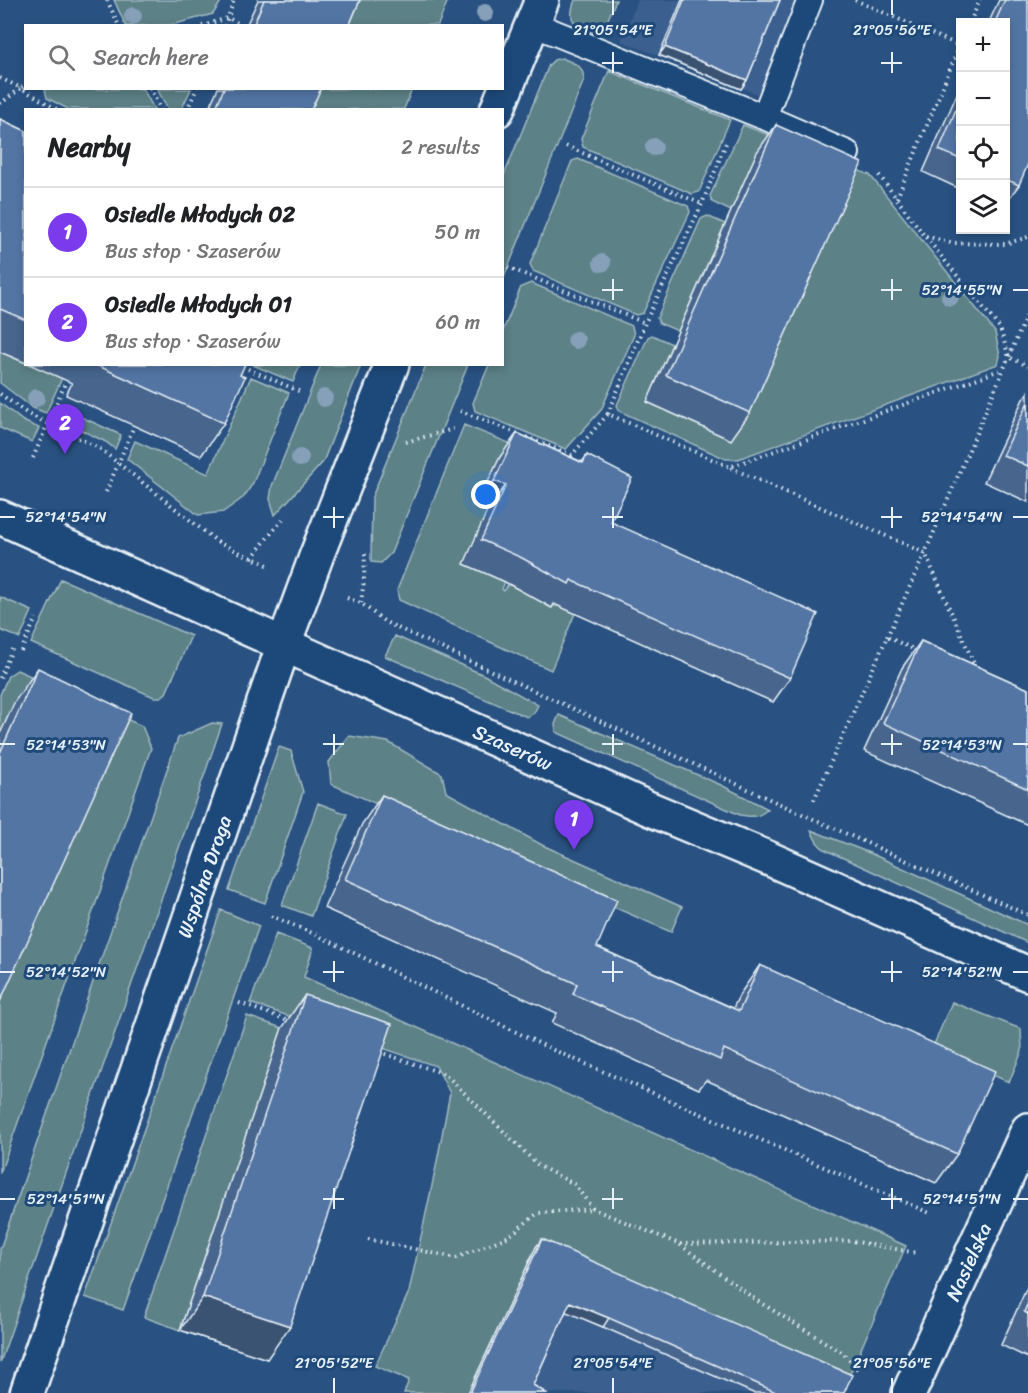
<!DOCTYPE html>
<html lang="en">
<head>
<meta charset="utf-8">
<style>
  :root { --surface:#fff; --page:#f6f6f6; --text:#202124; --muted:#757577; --line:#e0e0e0; --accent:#7c3aed }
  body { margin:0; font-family:Sriracha,sans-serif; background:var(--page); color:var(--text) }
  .controls { position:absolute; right:18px; top:18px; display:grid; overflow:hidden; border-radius:0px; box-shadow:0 3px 9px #0003 }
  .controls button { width:54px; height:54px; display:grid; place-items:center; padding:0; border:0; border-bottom:2px solid var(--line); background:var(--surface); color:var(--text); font:30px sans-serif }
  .you { position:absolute; left:486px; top:495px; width:21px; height:21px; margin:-15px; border:4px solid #fff; border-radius:50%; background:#1a73e8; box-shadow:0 0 0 9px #1a73e833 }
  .badge { display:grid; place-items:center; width:39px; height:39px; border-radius:50%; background:var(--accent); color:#fff; font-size:20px; font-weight:700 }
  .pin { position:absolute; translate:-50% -50px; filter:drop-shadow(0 2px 3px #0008) }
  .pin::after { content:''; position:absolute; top:32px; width:21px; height:18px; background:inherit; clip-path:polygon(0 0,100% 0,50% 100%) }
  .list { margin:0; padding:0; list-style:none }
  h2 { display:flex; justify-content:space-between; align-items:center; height:78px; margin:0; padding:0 24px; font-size:26px }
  h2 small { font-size:20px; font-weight:400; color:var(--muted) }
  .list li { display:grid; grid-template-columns:39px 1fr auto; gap:18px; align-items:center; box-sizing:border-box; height:90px; padding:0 24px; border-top:2px solid var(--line) }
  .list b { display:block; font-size:22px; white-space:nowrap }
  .list p { margin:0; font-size:20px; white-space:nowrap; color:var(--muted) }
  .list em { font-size:20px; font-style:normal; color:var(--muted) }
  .icon { flex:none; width:33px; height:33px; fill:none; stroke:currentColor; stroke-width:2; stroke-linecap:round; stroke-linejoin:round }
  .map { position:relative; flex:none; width:1028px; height:1393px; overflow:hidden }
  .search { position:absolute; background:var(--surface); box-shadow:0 3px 9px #0003; left:24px; top:24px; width:480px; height:66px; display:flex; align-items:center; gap:15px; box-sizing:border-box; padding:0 21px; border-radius:0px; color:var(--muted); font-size:22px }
  .panel { position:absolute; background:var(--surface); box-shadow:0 3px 9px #0003; left:24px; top:108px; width:480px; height:258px; border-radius:0px }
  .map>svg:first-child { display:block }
  .built { fill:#3a5f8e }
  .green { fill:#5c8187; stroke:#a2b9c0; stroke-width:1.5 }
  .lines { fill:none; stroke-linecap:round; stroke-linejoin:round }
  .lane-casing { stroke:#e8f1f8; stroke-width:28 }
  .street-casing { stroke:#e8f1f8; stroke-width:38 }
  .secondary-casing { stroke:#e8f1f8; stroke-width:38 }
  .path { stroke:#e8f1f8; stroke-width:4; stroke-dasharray:1.5 4.5; stroke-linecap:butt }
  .lane { stroke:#1f4a7a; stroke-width:24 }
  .street { stroke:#1f4a7a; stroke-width:33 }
  .secondary { stroke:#1f4a7a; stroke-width:33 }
  .tree { fill:#86a0ba }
  .wall { fill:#47658d; stroke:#e8f1f8; stroke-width:1.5 }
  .shaded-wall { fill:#3a5273; stroke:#e8f1f8; stroke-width:1.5 }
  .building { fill:#5375a4; stroke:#e8f1f8; stroke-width:1.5 }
  .ticks { fill:none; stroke:#e8f1f8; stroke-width:2 }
  .labels { text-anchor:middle; stroke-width:6; stroke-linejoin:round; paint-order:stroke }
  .street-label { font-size:20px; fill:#e8f1f8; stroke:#1f4a7a }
  .ticks-label { font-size:15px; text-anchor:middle; fill:#e8f1f8; stroke:#1f4a7a; stroke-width:6; stroke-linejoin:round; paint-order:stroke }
</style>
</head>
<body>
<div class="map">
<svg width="1028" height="1393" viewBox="0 0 1028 1393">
  <rect width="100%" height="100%" fill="#295282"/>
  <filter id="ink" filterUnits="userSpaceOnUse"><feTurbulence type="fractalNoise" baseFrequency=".0167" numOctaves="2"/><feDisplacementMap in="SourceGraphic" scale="12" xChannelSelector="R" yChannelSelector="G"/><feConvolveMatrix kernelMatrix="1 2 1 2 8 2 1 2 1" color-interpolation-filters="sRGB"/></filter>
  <g filter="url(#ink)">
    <!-- built -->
    <path class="built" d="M638,0H799L762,96L621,41Z
      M536,1247L842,1393H469Z"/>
    <!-- green -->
    <path class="green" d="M114,0H222L213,14L171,25L126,26Z
      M353,0H448L438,25L342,26Z
      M575,0H616L603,31L598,34C578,25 565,25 575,0Z
      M562,58C575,64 583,64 584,80L503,280V178L549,65L554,60Z
      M609,71L730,120L699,192L692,194L583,147L581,139Z
      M45,89H143L154,109H68L47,98Z
      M157,89H191L181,110L168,109Z
      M314,89H412L404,109L304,110Z
      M743,125L870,175L995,332L1000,356L998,364L738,459H726L619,411L617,405L648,337L652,335L672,344L647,402L757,152L731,211L712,202L710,196Z
      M578,159L688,206L690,212L643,313L636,315L533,271L530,264L572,161Z
      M707,216L725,224L678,331L659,323L657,318L701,219Z
      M531,283L632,326L634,335L601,410L566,449L475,411L473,403L489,365L502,364L503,331L521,287Z
      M25,316L26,364L68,365L46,413L33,408L0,383V352L8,355Z
      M253,365H300L293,382Z
      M321,365H361L323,462L275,515L270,499L272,486Z
      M426,365H468L391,553L381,563L371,562L372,497Z
      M251,377L289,393L253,483L244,497L223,512L198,515L127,459L135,441L208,474Z
      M0,403L23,421L39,428L32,442L0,428Z
      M61,408L121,435L115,449L106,442L56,418Z
      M464,425L554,461L478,505L488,509L505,582L502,589L504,591L508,584L545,602L544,604L551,608L553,606H557L559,603L576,611L551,670L399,600L397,590Z
      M61,579L191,636L166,693L161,697H154L31,643Z
      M0,597L32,611L20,638L0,630Z
      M395,636L484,675L538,705L534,713L527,717L385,656Z
      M17,670L142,726L151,748L0,1173V695L8,676Z
      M559,715L721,785L768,809C758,818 752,817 740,815L556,732L555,724Z
      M212,723L222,724L0,1363V1249L178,738Z
      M349,736L388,742L442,774L446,792L542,845L682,907L671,932L331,784L329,762Z
      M279,747L291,751L303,792L265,903L229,890Z
      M318,803L347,814L311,916L282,905Z
      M811,830L872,854L1028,925V943L826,850C817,845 815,839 811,830Z
      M221,910L259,926L123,1310L85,1297Z
      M276,934L313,948L304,977L906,1246L846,1383L603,1277L469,1393H404L409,1380L375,1366L409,1292L436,1167L450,1093L436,1066L250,1003Z
      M952,1002L1021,1029L1022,1051L1009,1082L932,1049Z
      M247,1016L282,1028L180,1330L144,1317Z"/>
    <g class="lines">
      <defs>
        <path id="lane" d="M533,24L764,117L810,0
          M764,117L847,153"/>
        <g id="street">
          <path d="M497,110L542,0"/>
          <path id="s1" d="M27,1393L284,644L316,557L392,364"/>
          <path id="s2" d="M909,1393L1028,1130"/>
        </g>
        <g id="secondary">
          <path id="s3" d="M0,517L650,809L770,859L1028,974"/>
        </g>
      </defs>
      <!-- lane casing -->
      <use href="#lane" class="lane-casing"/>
      <!-- street casing -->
      <use href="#street" class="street-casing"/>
      <!-- secondary casing -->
      <use href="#secondary" class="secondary-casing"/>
      <!-- path -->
      <path class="path" d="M107,0L119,26
        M855,0L960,46
        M970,22L980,0
        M202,26L228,18L244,26
        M225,26L234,0
        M0,78L21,88L26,85
        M150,88L161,110
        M0,104L21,88L58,110
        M187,110L197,88
        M566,146L702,204
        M879,175L924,235L1000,328L1009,357L1028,366
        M897,198L960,45
        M926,236L951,243L1005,244L1028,237
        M502,265L645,323
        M237,364L301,392
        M0,394L28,414L99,448L219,543L268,565
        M460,411L519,434
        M608,414L645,323L702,204L726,143
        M526,437L572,455L608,414L730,467L1003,369
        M406,442L453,429
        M33,458L67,379
        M731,468L925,553L976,668
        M106,492L134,426
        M252,558L268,537L284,518
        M347,598L361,603L385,622L791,809L1028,915
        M361,603L364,580L365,553
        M887,637L925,553L1028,312
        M21,651L36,618
        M0,678L13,647
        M814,800L887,637L920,652
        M271,916L317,935L551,1049L932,1214
        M239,1003L290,1021
        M379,1052L445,1074L539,1166L574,1184L593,1209L679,1244L756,1300L843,1353L860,1372
        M368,1239L456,1258L509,1236L538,1213L593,1209
        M680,1244L852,1241L917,1253"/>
      <!-- lane -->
      <use href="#lane" class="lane"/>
      <!-- street -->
      <use href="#street" class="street"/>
      <!-- secondary -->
      <use href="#secondary" class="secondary"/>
    </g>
    <!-- trees -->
    <g class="tree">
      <circle cx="485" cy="13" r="9"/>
      <circle cx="133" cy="16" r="9"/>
      <circle cx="654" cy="147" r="9"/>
      <circle cx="602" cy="263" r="9"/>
      <circle cx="950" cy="297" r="9"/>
      <circle cx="576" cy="340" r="9"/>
      <circle cx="36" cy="398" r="9"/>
      <circle cx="324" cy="398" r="9"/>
      <circle cx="300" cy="458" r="9"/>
    </g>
    <!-- wall -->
    <path class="wall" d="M258,0H360L349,26H246Z
      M682,0H780L747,80L741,89L659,55Z
      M999,0H1028L1019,185L1005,204V22H989Z
      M960,87V189L923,172Z
      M218,88H321L311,110H208Z
      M0,119L26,131V363L0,352Z
      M776,125L750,413L731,440L647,402L757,152Z
      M29,364H245L240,375L224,423L201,456L66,395L72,383Z
      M1028,392V502L984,482L1023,399Z
      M517,433L582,462L587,455L611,522L790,678L773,702L554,604L552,608L505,582L464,564L488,509L477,505L500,457Z
      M921,641L1028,689V825L864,751L902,668Z
      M38,668L0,1002V734L15,701Z
      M382,795L597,947L733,1008L740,994L760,965L957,1154L936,1183L706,1080L699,1089L552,1023L557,1013L324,908L362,824Z
      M305,995L267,1359L180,1330L282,1028Z
      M542,1239L844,1393H753L603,1327L566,1311L533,1385L546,1393H468L536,1247Z
      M1028,1285V1358L1001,1345Z"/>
    <!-- shaded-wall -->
    <path class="shaded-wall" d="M665,47L747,80L741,89L659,55Z
      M494,481L506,485L488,509L477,505Z
      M203,1297L290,1326L267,1359L180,1330Z
      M570,1302L609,1318L603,1327L564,1311Z"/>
    <!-- building -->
    <path class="building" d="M264,0H360L349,26H253Z
      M684,0H780L747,80L665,47Z
      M1005,0H1028V164L1019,185L1005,179V22H995Z
      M224,88H321L311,110H215Z
      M960,100V159L939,150Z
      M0,119L26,131V320L0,309Z
      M776,125L862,163L750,413L666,375Z
      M94,364H245L240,375L245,377L224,423Z
      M1028,402V466L1003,455Z
      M517,433L583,463L587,455L632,478L611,522L818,614L790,678L571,580L569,584L522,558L481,540L506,485L494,481Z
      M921,641L1028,689V789L883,723Z
      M38,668L131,713L0,1002V753Z
      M382,795L617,900L597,947L739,1011L760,965L995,1071L957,1154L724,1049L720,1060L573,994L577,984L345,879Z
      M305,995L392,1024L290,1326L203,1297Z
      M542,1239L852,1375L844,1393H778L609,1318L570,1302L533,1385L546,1393H470Z
      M1028,1303V1314L1024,1312Z"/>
  </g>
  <!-- ticks -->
  <path class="ticks" d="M613,0V15M892,0V15M613,52V73M892,52V73M602,63H623M881,63H902M613,279V300M892,279V300M602,290H623M881,290H902M1013,290H1028M334,507V528M613,507V528M892,507V528M0,517H15M323,517H344M602,517H623M881,517H902M1013,517H1028M334,734V755M613,734V755M892,734V755M0,744H15M323,744H344M602,744H623M881,744H902M1013,744H1028M334,961V982M613,961V982M892,961V982M0,972H15M323,972H344M602,972H623M881,972H902M1013,972H1028M334,1188V1209M613,1188V1209M892,1188V1209M0,1199H15M323,1199H344M602,1199H623M881,1199H902M1013,1199H1028M334,1378V1393M613,1378V1393M892,1378V1393"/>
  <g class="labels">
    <!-- street labels -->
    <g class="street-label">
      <text dy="7" stroke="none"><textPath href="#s3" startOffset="562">Szaserów</textPath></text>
      <text dy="7" stroke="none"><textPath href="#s1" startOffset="546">Wspólna Droga</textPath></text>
      <text dy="7" stroke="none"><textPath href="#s2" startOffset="144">Nasielska</textPath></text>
    </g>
  </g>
  <g class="ticks-label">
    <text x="613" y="35">21°05'54"E</text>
    <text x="892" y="35">21°05'56"E</text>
    <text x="962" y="295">52°14'55"N</text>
    <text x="66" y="522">52°14'54"N</text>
    <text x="962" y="522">52°14'54"N</text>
    <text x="66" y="750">52°14'53"N</text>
    <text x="962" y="750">52°14'53"N</text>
    <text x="66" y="977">52°14'52"N</text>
    <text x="962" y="977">52°14'52"N</text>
    <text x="66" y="1204">52°14'51"N</text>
    <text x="962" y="1204">52°14'51"N</text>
    <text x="334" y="1368">21°05'52"E</text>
    <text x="613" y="1368">21°05'54"E</text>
    <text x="892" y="1368">21°05'56"E</text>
  </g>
</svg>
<div class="controls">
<button>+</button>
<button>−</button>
<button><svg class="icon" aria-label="locate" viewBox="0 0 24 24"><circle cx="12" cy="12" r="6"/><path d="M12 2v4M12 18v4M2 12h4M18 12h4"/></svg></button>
<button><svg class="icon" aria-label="layers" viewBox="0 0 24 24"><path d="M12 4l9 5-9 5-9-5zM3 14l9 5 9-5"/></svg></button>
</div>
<div class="you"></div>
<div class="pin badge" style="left:574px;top:850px">1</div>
<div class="pin badge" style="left:65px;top:454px">2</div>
<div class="search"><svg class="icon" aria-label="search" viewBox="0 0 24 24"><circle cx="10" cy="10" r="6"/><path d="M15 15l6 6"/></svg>Search here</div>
<section class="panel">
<h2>Nearby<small>2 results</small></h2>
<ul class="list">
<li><span class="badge">1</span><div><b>Osiedle Młodych 02</b><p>Bus stop · Szaserów</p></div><em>50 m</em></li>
<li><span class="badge">2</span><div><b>Osiedle Młodych 01</b><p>Bus stop · Szaserów</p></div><em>60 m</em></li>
</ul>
</section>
</div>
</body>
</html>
